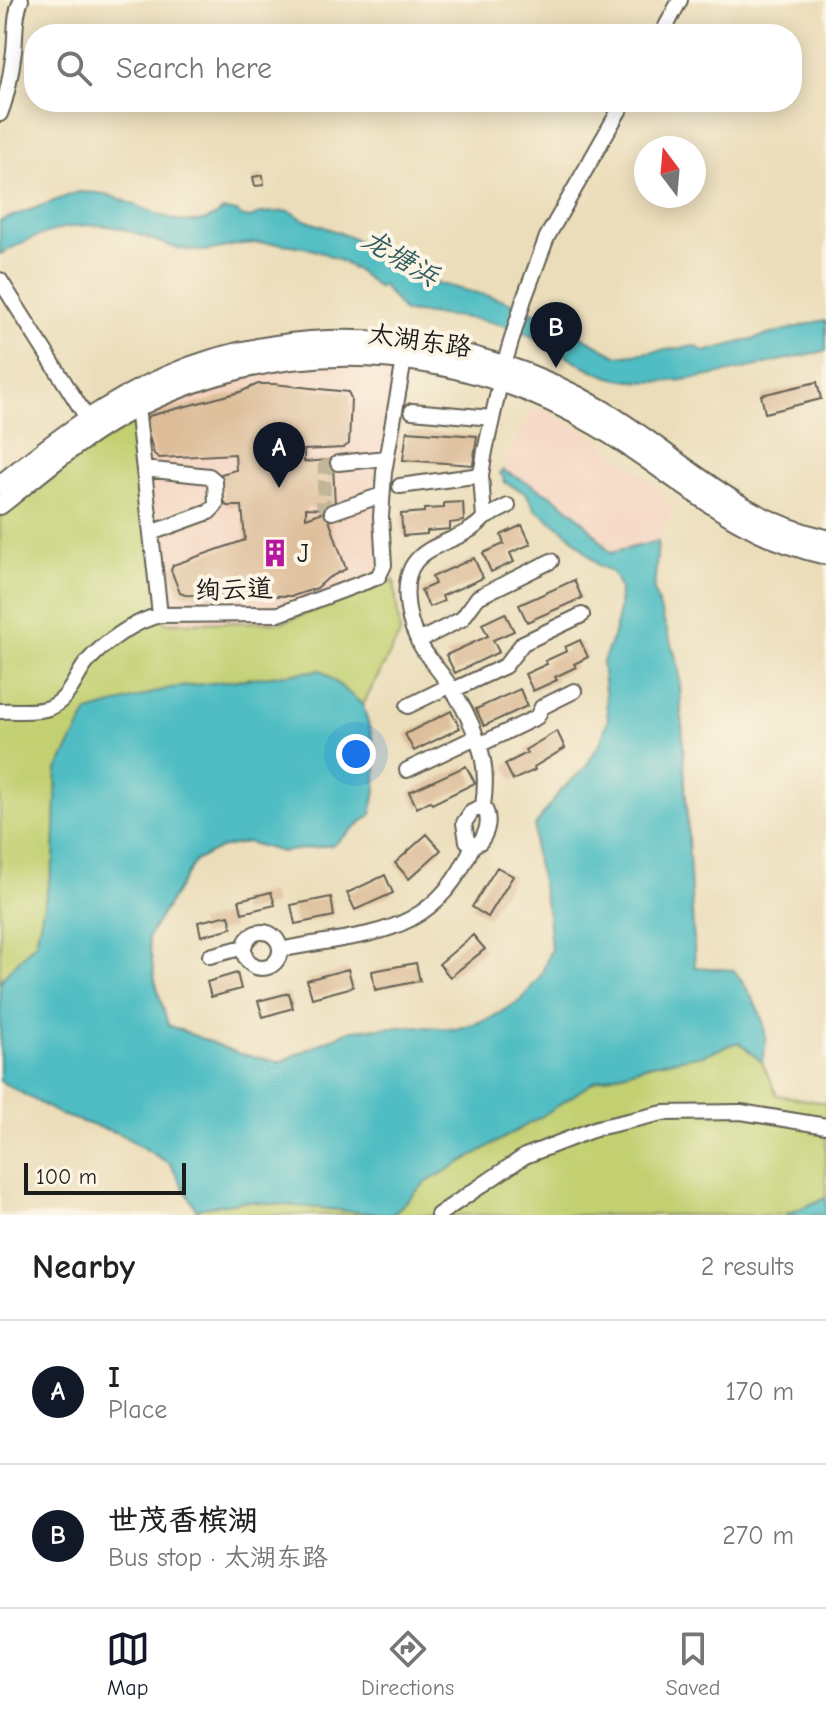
<!DOCTYPE html>
<html lang="en">
<head>
<meta charset="utf-8">
<style>
  :root { --surface:#fff; --page:#f6f6f6; --text:#222; --muted:#767676; --line:#e0e0e0; --accent:#111827 }
  body { margin:0; font-family:"Comic Neue","LXGW WenKai TC",sans-serif; background:var(--page); color:var(--text) }
  .compass { position:absolute; left:634px; top:136px; width:72px; height:72px; border-radius:50%; background:var(--surface); box-shadow:0 4px 20px #0003; rotate:344deg }
  .scale { position:absolute; left:24px; bottom:20px; width:162px; box-sizing:border-box; padding-left:8px; border:4px solid #1c1c1c; border-top:0; font-size:22px; line-height:28px; white-space:nowrap; color:#1c1c1c; -webkit-text-stroke:6px #fcf5e5; paint-order:stroke }
  .you { position:absolute; left:356px; top:754px; width:28px; height:28px; margin:-20px; border:6px solid #fff; border-radius:50%; background:#1a73e8; box-shadow:0 0 0 12px #1a73e833 }
  .badge { display:grid; place-items:center; width:52px; height:52px; border-radius:50%; background:var(--accent); color:#fff; font-size:26px; font-weight:700 }
  .pin { position:absolute; translate:-50% -66px; filter:drop-shadow(0 2px 4px #0008) }
  .pin::after { content:''; position:absolute; top:42px; width:28px; height:24px; background:inherit; clip-path:polygon(0 0,100% 0,50% 100%) }
  .list { margin:0; padding:0; list-style:none }
  h2 { display:flex; justify-content:space-between; align-items:center; height:104px; margin:0; padding:0 32px; font-size:34px }
  h2 small { font-size:26px; font-weight:400; color:var(--muted) }
  .list li { display:grid; grid-template-columns:52px 1fr auto; gap:24px; align-items:center; box-sizing:border-box; height:144px; padding:0 32px; border-top:2px solid var(--line) }
  .list b { display:block; font-size:30px; white-space:nowrap }
  .list p { margin:0; font-size:26px; white-space:nowrap; color:var(--muted) }
  .list em { font-size:26px; font-style:normal; color:var(--muted) }
  .icon { flex:none; width:44px; height:44px; fill:none; stroke:currentColor; stroke-width:2; stroke-linecap:round; stroke-linejoin:round }
  .map { position:relative; flex:none; width:826px; height:1215px; overflow:hidden }
  .search { position:absolute; background:var(--surface); box-shadow:0 4px 20px #0003; left:24px; right:24px; top:24px; height:88px; display:flex; align-items:center; gap:20px; box-sizing:border-box; padding:0 28px; border-radius:32px; color:var(--muted); font-size:30px }
  .sheet { height:392px; background:var(--surface) }
  nav { display:flex; justify-content:space-around; align-items:center; box-sizing:border-box; height:112px; border-top:2px solid var(--line); background:var(--surface); font-size:22px; color:var(--muted) }
  nav a { display:grid; justify-items:center; gap:4px }
  nav .on { color:var(--accent) }
  .map>svg:first-child { display:block }
  .built { fill:#f4d3c0 }
  .green { fill:#c2d072; stroke:#6f7647; stroke-width:2 }
  .water { fill:#4fbdc3; stroke:#366c70; stroke-width:2 }
  .building { fill:#ddbd99 }
  .lines { fill:none; stroke-linecap:round; stroke-linejoin:round }
  .minor-tunnel { stroke:#c2b69a; stroke-width:14; stroke-dasharray:14 7; stroke-linecap:butt }
  .minor-casing { stroke:#646053; stroke-width:18 }
  .major-casing { stroke:#646053; stroke-width:22 }
  .minor { stroke:#fff; stroke-width:14 }
  .major { stroke:#fff; stroke-width:18 }
  .labels { text-anchor:middle; stroke-width:8; stroke-linejoin:round; paint-order:stroke }
  .street-label { font-size:26px; fill:#1c1c1c; stroke:#fcf5e5 }
  .poi-label { font-size:26px; fill:#1c1c1c; stroke:#fcf5e5; text-anchor:start }
  .water-label { font-size:28px; font-style:italic; fill:#305c5f; stroke:#fcf5e5 }
</style>
</head>
<body>
<div class="map">
<svg width="826" height="1215" viewBox="0 0 826 1215">
  <rect width="100%" height="100%" fill="#fcf5e5"/>
  <filter id="ink" filterUnits="userSpaceOnUse"><feTurbulence type="fractalNoise" baseFrequency=".0125" numOctaves="2"/><feDisplacementMap in="SourceGraphic" scale="16" xChannelSelector="R" yChannelSelector="G"/><feConvolveMatrix kernelMatrix="1 2 1 2 8 2 1 2 1" color-interpolation-filters="sRGB"/></filter>
  <filter id="wash" filterUnits="userSpaceOnUse"><feTurbulence type="fractalNoise" baseFrequency=".006" numOctaves="4" result="noise"/><feDisplacementMap in="SourceGraphic" scale="32" xChannelSelector="R" yChannelSelector="G"/><feGaussianBlur stdDeviation="1.8" result="paint"/><feColorMatrix in="noise" values="0 0 0 0 0 0 0 0 0 0 0 0 0 0 0 0 0 1.4 0 .05"/><feComposite in="paint" operator="in"/></filter>
  <g filter="url(#wash)">
    <rect width="100%" height="100%" fill="#ebddb9"/>
    <!-- built -->
    <path class="built" d="M335,365L411,371L393,483L391,530L394,580L284,622L165,623L140,416L211,385L255,374L295,367Z
      M534,405L591,435L646,477L674,510L658,541L610,553L591,526L557,497L502,470Z"/>
    <!-- green -->
    <path class="green" d="M140,416L165,623L284,622L394,580L400,634L363,705L321,670L57,770L54,859L36,942L3,977L0,985V515L101,439Z
      M739,1042L762,1062L777,1095L826,1103V1198L784,1215H200L196,1209L243,1201L392,1215L425,1183L542,1116L595,1081L652,1064L703,1055Z"/>
    <!-- water -->
    <path class="water" d="M78,192C87,193 96,192 104,194C139,201 189,242 223,210L237,212L241,216L250,218L262,213L289,211L305,220L351,237L397,266L425,280L504,300L553,321L618,356L696,346L704,352L820,321H826V351C763,362 672,394 610,377C581,368 557,347 529,335C491,317 445,315 404,312L382,285L378,288C340,251 294,239 243,244C229,246 214,251 200,251C173,251 149,237 123,229C81,217 38,233 0,254V221Z
      M502,470C553,495 576,506 610,553L658,541L654,591L679,667L695,967L734,970C754,1000 774,1025 762,1062L739,1042L703,1055L652,1064L595,1081L542,1116L425,1183L392,1215L243,1201L196,1209L170,1164L120,1134L61,1115L0,1081V985L3,977L36,942L54,859L57,770L88,712L170,688L321,670L363,705L376,751V790L371,815L333,845L281,852L247,842L220,848L195,861L148,937L155,980L168,1025L237,1053L280,1062L351,1030L410,1026L456,1029L489,1019L521,1000L541,975L551,949L548,915L534,848L535,826L560,791L585,768L601,741L608,719L602,664L614,634L619,609L620,589L615,576L609,570L599,566L569,534L535,509L526,493L504,482L503,476L500,474Z
      M826,1198V1215H784Z"/>
    <g id="blocks">
      <!-- building -->
      <path class="building" d="M263,175L264,185L255,186L253,177Z
        M817,382L821,399L765,413L761,395Z
        M258,384H274L348,392L351,398L349,444L343,448L304,450V462L328,460L333,465L335,505L330,509L306,508V518L323,512L327,514L346,569L328,578L317,588L293,596L185,595L180,593L171,570L173,565L245,540L242,506H227L224,502L221,474L236,470L235,454L159,458L154,454L145,421L149,416L240,392Z
        M407,431L477,436L473,465L403,460Z
        M463,502L464,521L450,523V529L427,531V534L403,536L401,514L424,512V509L444,508V503Z
        M522,525L531,544L510,553L514,562L491,572L483,553L504,544L501,535Z
        M474,558L483,578L442,596L444,601L429,607L421,590L435,584L432,577Z
        M574,580L582,598L527,622L519,605Z
        M505,613L514,631L493,640L499,652L455,673L446,655L488,636L482,624Z
        M580,640L588,657L574,664L576,667L555,677L557,680L533,691L525,674L547,664L545,661L567,651L565,647Z
        M520,689L527,706L484,726L476,709Z
        M451,711L460,728L414,751L405,734Z
        M557,731L565,748L534,767L535,770L513,780L505,764L527,753L525,750Z
        M466,766L475,783L432,804L430,801L417,808L409,792Z
        M427,834L441,850L409,879L395,863Z
        M497,867L513,876L488,917L472,907Z
        M385,875L393,893L355,910L347,893Z
        M271,892L275,905L242,913L239,900Z
        M331,897L334,916L295,924L291,905Z
        M229,915L232,928L201,936L198,922Z
        M473,935L485,949L450,977L439,964Z
        M416,963L420,981L375,990L372,971Z
        M348,969L353,987L312,998L307,980Z
        M237,973L241,989L211,997L207,982Z
        M289,993L293,1008L263,1017L258,1001Z"/>
    </g>
  </g>
  <g filter="url(#ink)">
    <use href="#blocks" fill-opacity="0" stroke="#646053" stroke-width="2"/>
    <g class="lines">
      <!-- minor-tunnel -->
      <path class="minor-tunnel" d="M332,512L323,503L325,467L338,463"/>
      <defs>
        <path id="minor" d="M662,34L680,0
          M0,114C8,94 11,72 14,51C16,34 14,16 21,0
          M0,280L87,418
          M137,407L160,615
          M412,411L492,418
          M338,463L386,458
          M144,469L209,476L215,481L216,505L209,512L151,533
          M400,486L481,475
          M332,512L382,495
          M484,518L508,506
          M418,641L462,619L478,597L551,561
          M453,690L505,666L523,643L582,615
          M408,706L449,686
          M0,711C15,710 35,713 49,708C70,700 75,676 88,661C106,641 135,621 160,615L279,614L378,577L384,565L381,517L384,472L404,360
          M479,745L537,717L542,707L574,691
          M407,770L476,737
          M483,806L472,811L464,823L467,841L473,845L480,842C488,831 491,818 483,806C486,786 486,765 479,745C472,722 459,698 445,679C436,666 423,653 417,638C407,618 400,580 416,561C433,541 465,540 484,518L481,475L485,451L504,365L524,299L547,237L624,102
          M244 950a18 18 0 1 1 36 0a18 18 0 1 1-36 0Z
          M280,950C366,932 433,940 473,845
          M210,956L244,947
          M438,1215L525,1156L597,1128L663,1113L741,1112L826,1126"/>
        <path id="major" d="M0,485C53,442 104,403 166,376C304,316 475,333 603,410C682,458 731,517 826,539
          M0,505C44,470 87,432 138,407C286,333 454,342 596,426C678,474 728,533 826,555"/>
      </defs>
      <!-- minor casing -->
      <use href="#minor" class="minor-casing"/>
      <!-- major casing -->
      <use href="#major" class="major-casing"/>
      <!-- minor -->
      <use href="#minor" class="minor"/>
      <!-- major -->
      <use href="#major" class="major"/>
    </g>
  </g>
  <!-- icons -->
  <defs>
    <symbol id="building-bare" viewBox="-9 -9 18 18"><path d="M-4-6H4V6H1V3H-1V6H-4ZM-2.5-4.3h1.7v1.8h-1.7ZM.8-4.3h1.7v1.8H.8ZM-2.5-1h1.7V.8h-1.7ZM.8-1h1.7V.8H.8Z" fill="#b5179e" stroke="#fcf5e5" stroke-width="2.5" paint-order="stroke"/></symbol>
  </defs>
  <g fill-rule="evenodd">
    <use href="#building-bare" x="255" y="533" width="40" height="40"/>
  </g>
  <g class="labels">
    <!-- street labels -->
    <g class="street-label">
      <text transform="translate(420 340) rotate(8)" y="9">太湖东路</text>
      <text transform="translate(234 589) rotate(-2)" y="9">绚云道</text>
    </g>
    <!-- poi labels -->
    <g class="poi-label">
      <text x="297" y="562">J</text>
    </g>
    <!-- water labels -->
    <g class="water-label">
      <text transform="translate(401 257) rotate(31)" y="10">龙塘浜</text>
    </g>
  </g>
</svg>
<svg class="compass" viewBox="-18 -18 36 36"><path d="M0-13l5 13h-10z" fill="#e53935"/><path d="M0 13l5-13h-10z" fill="#767676"/></svg>
<div class="scale">100 m</div>
<div class="you"></div>
<div class="pin badge" style="left:279px;top:488px">A</div>
<div class="pin badge" style="left:556px;top:368px">B</div>
<div class="search"><svg class="icon" aria-label="search" viewBox="0 0 24 24"><circle cx="10" cy="10" r="6"/><path d="M15 15l6 6"/></svg>Search here</div>
</div>
<section class="sheet">
<h2>Nearby<small>2 results</small></h2>
<ul class="list">
<li><span class="badge">A</span><div><b>I</b><p>Place</p></div><em>170 m</em></li>
<li><span class="badge">B</span><div><b>世茂香槟湖</b><p>Bus stop · 太湖东路</p></div><em>270 m</em></li>
</ul>
</section>
<nav>
<a class="on"><svg class="icon" aria-label="map" viewBox="0 0 24 24"><path d="M3 6l6-2 6 2 6-2v14l-6 2-6-2-6 2zM9 4v14M15 6v14"/></svg>Map</a>
<a><svg class="icon" aria-label="directions" viewBox="0 0 24 24"><path d="M12 3l9 9-9 9-9-9zM9 14v-3h6M13 9l2 2-2 2"/></svg>Directions</a>
<a><svg class="icon" aria-label="saved" viewBox="0 0 24 24"><path d="M7 4h10v16l-5-4-5 4z"/></svg>Saved</a>
</nav>
</body>
</html>
